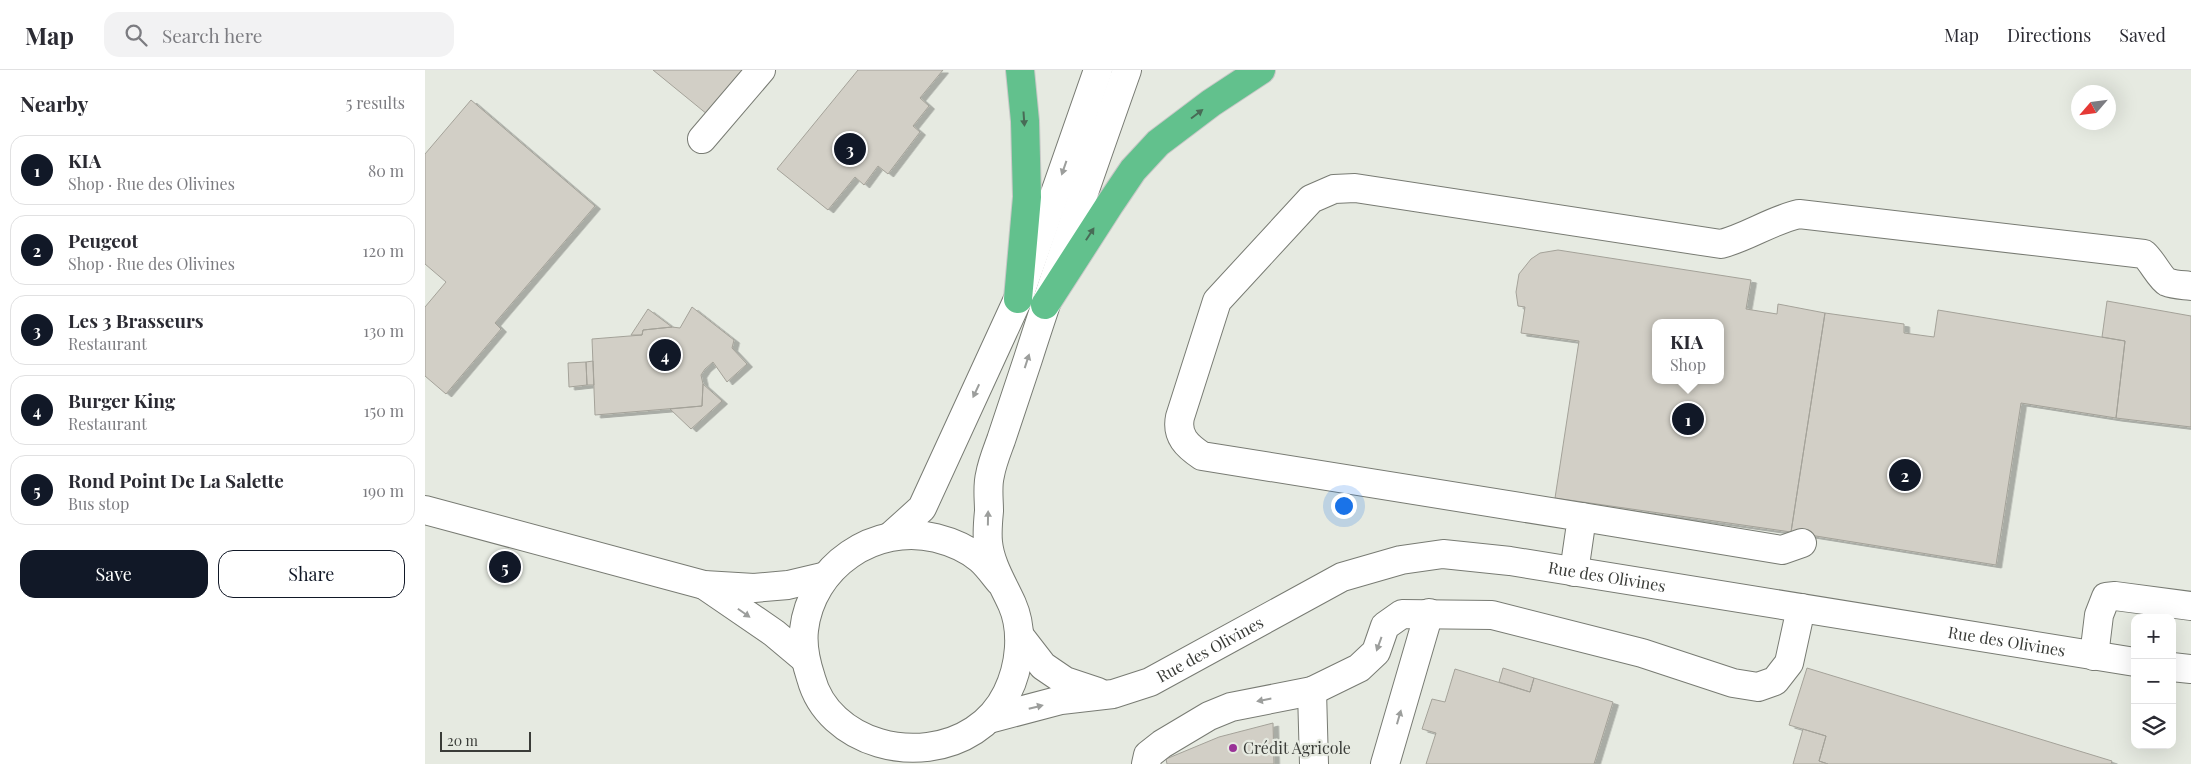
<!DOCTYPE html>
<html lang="en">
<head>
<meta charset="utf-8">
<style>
  :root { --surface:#fff; --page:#f2f2f3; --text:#2b2b33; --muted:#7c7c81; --line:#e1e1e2; --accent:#111827 }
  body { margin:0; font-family:"Playfair Display",serif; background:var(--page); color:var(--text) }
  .controls { position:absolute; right:15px; bottom:15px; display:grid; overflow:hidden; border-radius:10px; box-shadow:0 5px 20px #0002 }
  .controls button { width:45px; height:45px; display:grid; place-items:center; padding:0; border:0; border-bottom:1px solid var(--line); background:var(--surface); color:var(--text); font:25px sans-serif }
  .compass { position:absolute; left:1646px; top:15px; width:45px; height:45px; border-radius:50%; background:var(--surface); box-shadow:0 5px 20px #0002; rotate:242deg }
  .scale { position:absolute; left:15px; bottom:12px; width:91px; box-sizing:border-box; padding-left:5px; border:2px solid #3a3c38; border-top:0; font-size:14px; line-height:18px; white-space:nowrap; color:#3a3c38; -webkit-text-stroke:4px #e6eae1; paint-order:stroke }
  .you { position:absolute; left:918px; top:435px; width:18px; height:18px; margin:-12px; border:4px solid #fff; border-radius:50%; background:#1a73e8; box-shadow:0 0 0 8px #1a73e833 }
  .badge { display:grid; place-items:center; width:32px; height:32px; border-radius:50%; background:var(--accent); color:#fff; font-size:16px; font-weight:700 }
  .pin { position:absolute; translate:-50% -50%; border:2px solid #fff; box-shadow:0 1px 5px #0006 }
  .popup { position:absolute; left:1227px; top:249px; width:72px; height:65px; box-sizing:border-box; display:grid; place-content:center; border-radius:10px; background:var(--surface); filter:drop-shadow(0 1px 4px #0005); font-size:16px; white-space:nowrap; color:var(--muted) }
  .popup b { font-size:19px; color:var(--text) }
  .popup::after { content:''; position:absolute; left:50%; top:100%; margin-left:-10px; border:10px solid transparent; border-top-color:var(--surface) }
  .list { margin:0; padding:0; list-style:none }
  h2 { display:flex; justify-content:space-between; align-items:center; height:65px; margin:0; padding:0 20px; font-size:21px }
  h2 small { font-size:16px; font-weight:400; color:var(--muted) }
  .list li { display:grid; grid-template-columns:32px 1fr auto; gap:15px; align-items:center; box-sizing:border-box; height:70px; margin:0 10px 10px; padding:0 10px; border:1px solid var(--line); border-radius:15px }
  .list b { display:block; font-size:19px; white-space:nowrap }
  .list p { margin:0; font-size:16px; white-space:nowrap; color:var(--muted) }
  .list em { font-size:16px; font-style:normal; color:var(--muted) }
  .actions { display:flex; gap:10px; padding:15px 20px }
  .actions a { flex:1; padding:11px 0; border:1px solid var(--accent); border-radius:15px; text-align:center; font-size:18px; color:var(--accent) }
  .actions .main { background:var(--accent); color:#fff }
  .icon { flex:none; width:28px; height:28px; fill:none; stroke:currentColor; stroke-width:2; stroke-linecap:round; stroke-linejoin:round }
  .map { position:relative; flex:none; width:1766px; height:694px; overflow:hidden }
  header { display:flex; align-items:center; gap:30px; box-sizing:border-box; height:70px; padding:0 25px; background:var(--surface); border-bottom:1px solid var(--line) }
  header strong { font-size:24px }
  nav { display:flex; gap:28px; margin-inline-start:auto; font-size:18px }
  .search { width:350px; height:45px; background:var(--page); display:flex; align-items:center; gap:12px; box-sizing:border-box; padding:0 18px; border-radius:15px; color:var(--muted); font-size:19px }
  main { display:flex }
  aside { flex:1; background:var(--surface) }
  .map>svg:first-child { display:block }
  .building { fill:#d2cfc6; stroke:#a4a299; fill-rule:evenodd; filter:url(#shadow) }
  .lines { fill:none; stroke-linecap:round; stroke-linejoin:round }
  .minor-casing { stroke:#787b73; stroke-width:30 }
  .highway-casing { stroke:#c8c8c7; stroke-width:30 }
  .minor { stroke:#fff; stroke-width:28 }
  .highway { stroke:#62c18d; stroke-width:28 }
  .oneway { fill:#486b56 }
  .oneway2 { fill:#9c9e9c }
  .poi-dot { fill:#993297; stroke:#e6eae1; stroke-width:2 }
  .labels { text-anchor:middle; stroke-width:4.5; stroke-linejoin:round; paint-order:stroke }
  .street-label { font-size:16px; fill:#3a3c38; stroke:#e6eae1 }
  .poi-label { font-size:16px; fill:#3a3c38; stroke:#e6eae1; text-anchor:start }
</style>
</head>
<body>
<header>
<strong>Map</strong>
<div class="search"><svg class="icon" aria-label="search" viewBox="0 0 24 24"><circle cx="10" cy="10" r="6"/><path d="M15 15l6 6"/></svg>Search here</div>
<nav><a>Map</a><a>Directions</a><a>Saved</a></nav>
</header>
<main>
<aside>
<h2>Nearby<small>5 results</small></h2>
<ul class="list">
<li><span class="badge">1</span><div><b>KIA</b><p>Shop · Rue des Olivines</p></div><em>80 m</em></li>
<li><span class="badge">2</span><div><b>Peugeot</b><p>Shop · Rue des Olivines</p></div><em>120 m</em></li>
<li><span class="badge">3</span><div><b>Les 3 Brasseurs</b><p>Restaurant</p></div><em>130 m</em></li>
<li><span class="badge">4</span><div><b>Burger King</b><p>Restaurant</p></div><em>150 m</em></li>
<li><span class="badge">5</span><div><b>Rond Point De La Salette</b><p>Bus stop</p></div><em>190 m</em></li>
</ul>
<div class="actions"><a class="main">Save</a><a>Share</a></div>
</aside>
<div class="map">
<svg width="1766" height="694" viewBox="0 0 1766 694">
  <defs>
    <filter id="shadow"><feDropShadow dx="5.5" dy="3" stdDeviation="0" flood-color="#0004"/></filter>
  </defs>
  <rect width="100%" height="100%" fill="#e6eae1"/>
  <!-- building -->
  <path class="building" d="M228,0H329L288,49Z
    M433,0H518L495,28L504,36L488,56L495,62L463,104L453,96L439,115L430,107L403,140L352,99Z
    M46,30L170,136L70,253L76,259L21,324L0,306V237L21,212L0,194V84Z
    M1133,180L1326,210L1321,239L1352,244L1353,234L1400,243L1366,462L1130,428L1154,271L1096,263L1100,237L1093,236L1091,222L1094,204L1106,189L1115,183ZM1230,253H1296V310H1230Z
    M1682,231L1766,246V357L1691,348L1700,271L1677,267Z
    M267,237L309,270L307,278L322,294L302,312L288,292L280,299L276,305L278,314L277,336L170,345L167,269L217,265L218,260L247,257L255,258Z
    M223,239L247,257L218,260L217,265H206Z
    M1513,240L1700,271L1691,348L1596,333L1571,495L1366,462L1400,243L1479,254V263L1509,267Z
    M168,291L169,315H162L161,292Z
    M161,292L162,315L144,317L143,293Z
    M278,314L297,331L266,359L245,339L277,336Z
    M1078,598L1109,608L1105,622L1074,612Z
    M1382,598L1687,691L1686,694H1403L1394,691L1401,666L1364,655Z
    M1030,599L1105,622L1109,608L1188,632L1169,694H1001L1011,663L997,659L1007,629L1020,632Z
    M848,653L849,694H742L741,689L794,667Z
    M1378,659L1401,666L1394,691L1403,694H1368Z"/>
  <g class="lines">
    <defs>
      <g id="minor">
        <path d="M277,69L336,0"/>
        <path d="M0,440L279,515L329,518L363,515L401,506"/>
        <path d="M1157,447L1357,480L1377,473"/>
        <path d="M466,466L497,438L593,229L673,0"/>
        <path d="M1149,502L1157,447L777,386C762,376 751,366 755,347L792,231L886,129L909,119L930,118L1296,174C1323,167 1347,150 1374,144L1719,184C1727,191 1735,208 1742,212C1749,215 1759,215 1766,216"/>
        <path d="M575,512C569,505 563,496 555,489C543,479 527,472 511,468C450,453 386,496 379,560C377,577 381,593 386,608C390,623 399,638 411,649C460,694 551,687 582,623C595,597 599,561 587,534C578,514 565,494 563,472C562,462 563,451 564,441C564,429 562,416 565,405C567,393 572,381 576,370C585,343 594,316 603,289C634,192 668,96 702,0"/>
        <path d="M279,515L349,563L380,589"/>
        <path d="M594,565L618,596L640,611L673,622"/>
        <path d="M1669,586L1674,545L1681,527L1690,526L1766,536"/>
        <path d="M1747,597L1766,599"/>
        <path d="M887,621L889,694"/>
        <path id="s1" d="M564,649L636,630L688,624L725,612L917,507L976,490L1018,484L1085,491L1710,592"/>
        <path d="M721,694L723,685L737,674L784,646L806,637L887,621L934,598L951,582L960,556L977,544L1067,545L1217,583L1308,613L1333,617L1350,611L1364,593L1376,538"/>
        <path d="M960,694L1004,543"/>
      </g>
      <path id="highway" d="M593,229L602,127L600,51L595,0
        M620,235L685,134L708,100L733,73L786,33L836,0"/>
    </defs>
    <!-- minor casing -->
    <use href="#minor" class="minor-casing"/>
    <!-- highway casing -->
    <use href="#highway" class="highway-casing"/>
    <!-- minor -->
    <use href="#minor" class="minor"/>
    <!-- highway -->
    <use href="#highway" class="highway"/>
  </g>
  <!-- one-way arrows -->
  <defs><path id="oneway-solid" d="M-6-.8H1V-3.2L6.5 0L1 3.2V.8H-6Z" transform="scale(1.25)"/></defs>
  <g class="oneway">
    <use href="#oneway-solid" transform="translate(772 44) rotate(-37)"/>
    <use href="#oneway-solid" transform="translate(599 49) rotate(86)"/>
    <use href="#oneway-solid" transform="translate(665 164) rotate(-57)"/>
  </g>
  <g class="oneway2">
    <use href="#oneway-solid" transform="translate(639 98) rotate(109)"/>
    <use href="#oneway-solid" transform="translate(602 291) rotate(-72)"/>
    <use href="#oneway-solid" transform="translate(551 321) rotate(115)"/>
    <use href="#oneway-solid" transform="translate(563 448) rotate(-89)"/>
    <use href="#oneway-solid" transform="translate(319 543) rotate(35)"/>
    <use href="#oneway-solid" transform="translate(954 574) rotate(110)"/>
    <use href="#oneway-solid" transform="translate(839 630) rotate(169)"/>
    <use href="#oneway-solid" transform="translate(611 637) rotate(-14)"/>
    <use href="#oneway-solid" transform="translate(974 647) rotate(-74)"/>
  </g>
  <!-- markers -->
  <circle class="poi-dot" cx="808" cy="678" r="5"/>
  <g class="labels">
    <!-- street labels -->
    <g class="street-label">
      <text dy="6" stroke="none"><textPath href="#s1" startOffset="654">Rue des Olivines</textPath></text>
      <text dy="6" stroke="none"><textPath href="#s1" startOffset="1059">Rue des Olivines</textPath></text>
      <text dy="6" stroke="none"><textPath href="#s1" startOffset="234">Rue des Olivines</textPath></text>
    </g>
    <!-- poi labels -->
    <g class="poi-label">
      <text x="818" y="684">Crédit Agricole</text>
    </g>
  </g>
</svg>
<div class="controls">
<button>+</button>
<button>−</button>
<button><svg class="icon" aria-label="layers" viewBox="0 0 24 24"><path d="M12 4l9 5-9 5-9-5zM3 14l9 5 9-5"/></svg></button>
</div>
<svg class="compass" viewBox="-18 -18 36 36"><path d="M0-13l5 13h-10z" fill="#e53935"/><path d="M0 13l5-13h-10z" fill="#7c7c81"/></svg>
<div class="scale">20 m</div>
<div class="you"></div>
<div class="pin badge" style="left:1263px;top:349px">1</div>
<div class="popup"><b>KIA</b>Shop</div>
<div class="pin badge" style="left:1480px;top:405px">2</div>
<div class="pin badge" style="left:425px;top:79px">3</div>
<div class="pin badge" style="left:240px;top:285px">4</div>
<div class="pin badge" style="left:80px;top:497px">5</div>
</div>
</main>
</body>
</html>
